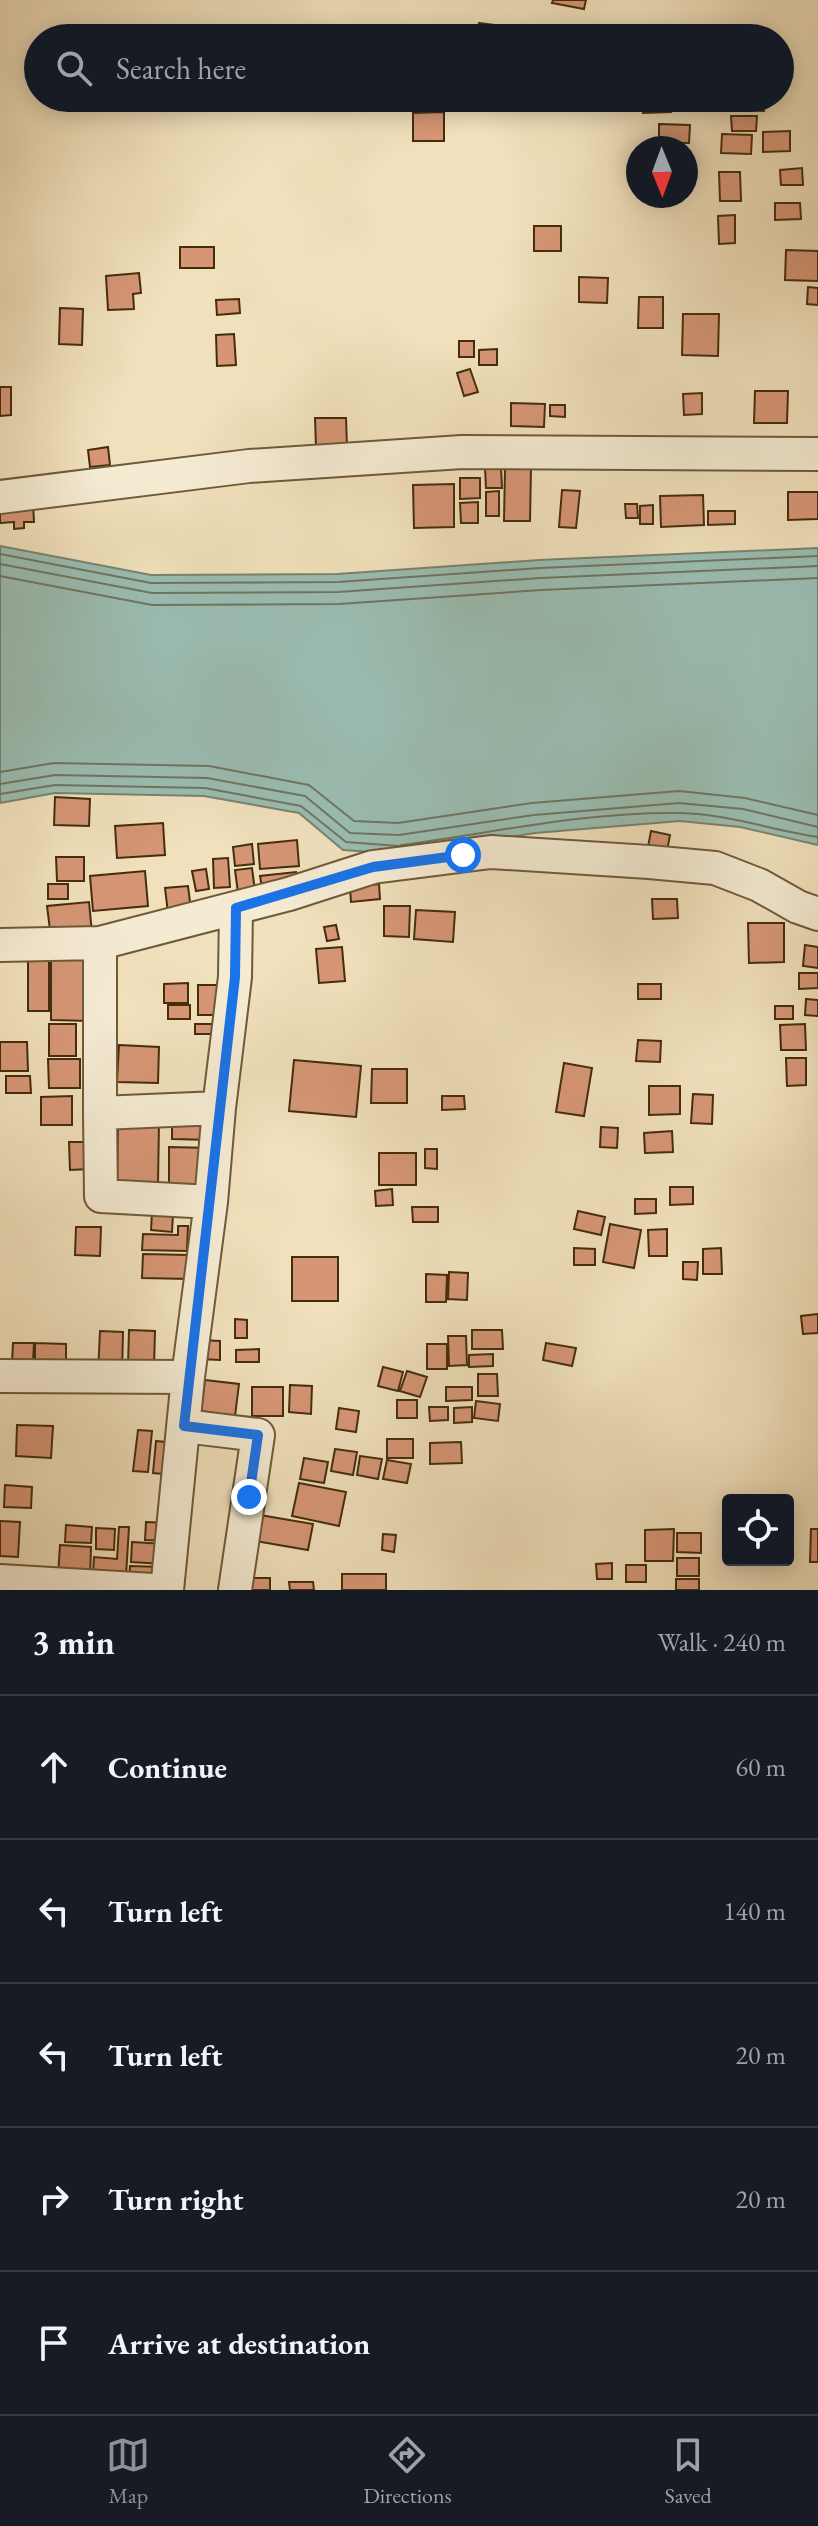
<!DOCTYPE html>
<html lang="en">
<head>
<meta charset="utf-8">
<style>
  :root { --surface:#171b24; --page:#242831; --text:#f1f3f6; --muted:#9ea1a6; --line:#363941; --accent:#8c9099 }
  body { margin:0; font-family:"EB Garamond",serif; background:var(--page); color:var(--text) }
  .controls { position:absolute; right:24px; bottom:24px; display:grid; overflow:hidden; border-radius:8px; box-shadow:0 4px 20px #0003 }
  .controls button { width:72px; height:72px; display:grid; place-items:center; padding:0; border:0; border-bottom:2px solid var(--line); background:var(--surface); color:var(--text); font:40px sans-serif }
  .compass { position:absolute; left:626px; top:136px; width:72px; height:72px; border-radius:50%; background:var(--surface); box-shadow:0 4px 20px #0003; rotate:179deg }
  .stop { position:absolute; width:24px; height:24px; margin:-18px; border:6px solid #1a73e8; border-radius:50%; background:#fff }
  .stop.end { background:#1a73e8; border-color:#fff; box-shadow:0 2px 8px #0008 }
  .list { margin:0; padding:0; list-style:none }
  h2 { display:flex; justify-content:space-between; align-items:center; height:104px; margin:0; padding:0 32px; font-size:34px }
  h2 small { font-size:26px; font-weight:400; color:var(--muted) }
  .list li { display:grid; grid-template-columns:52px 1fr auto; gap:24px; align-items:center; box-sizing:border-box; height:144px; padding:0 32px; border-top:2px solid var(--line) }
  .list b { display:block; font-size:30px; white-space:nowrap }
  .list em { font-size:26px; font-style:normal; color:var(--muted) }
  .icon { flex:none; width:44px; height:44px; fill:none; stroke:currentColor; stroke-width:2; stroke-linecap:round; stroke-linejoin:round }
  .map { position:relative; flex:none; width:818px; height:1590px; overflow:hidden }
  .search { position:absolute; background:var(--surface); box-shadow:0 4px 20px #0003; left:24px; right:24px; top:24px; height:88px; display:flex; align-items:center; gap:20px; box-sizing:border-box; padding:0 28px; border-radius:44px; color:var(--muted); font-size:30px }
  .sheet { height:824px; background:var(--surface) }
  nav { display:flex; justify-content:space-around; align-items:center; box-sizing:border-box; height:112px; border-top:2px solid var(--line); background:var(--surface); font-size:22px; color:var(--muted) }
  nav a { display:grid; justify-items:center; gap:4px }
  nav .on { color:var(--accent) }
  .map>svg:first-child { display:block }
  .water { fill:#9abdb2; stroke:#788370; stroke-width:2 }
  .lines { fill:none; stroke-linecap:round; stroke-linejoin:round }
  .shore { stroke:#6f7560; stroke-width:2 }
  .building { fill:#d69676; stroke:#442d0d; stroke-width:2 }
  .minor-casing { stroke:#6f5a38; stroke-width:36 }
  .minor { stroke:#f5ebd3; stroke-width:32 }
  .route { stroke:#1a73e8; stroke-width:10 }
</style>
</head>
<body>
<div class="map">
<svg width="818" height="1590" viewBox="0 0 818 1590">
  <rect width="100%" height="100%" fill="#f0e0bb"/>
  <filter id="stains"><feTurbulence type="fractalNoise" baseFrequency=".0025" numOctaves="4"/><feColorMatrix values="0 0 0 0 .2 0 0 0 0 .09 0 0 0 0 .02 0 0 0 .5 -.17"/></filter>
  <radialGradient id="worn" r=".72"><stop offset=".6" stop-color="#630" stop-opacity="0"/><stop offset="1" stop-color="#630" stop-opacity=".3"/></radialGradient>
  <!-- water -->
  <path class="water" d="M0,546L151,575L337,574L539,560L818,548V845L740,827L680,821L535,833L400,854L343,850L299,813L204,796L55,793L0,803Z"/>
  <g class="lines">
    <!-- shore -->
    <path class="shore" d="M0,554L151,583L338,582L540,568L818,556
      M0,564L152,593L338,592L540,578L818,566
      M0,576L152,605L339,604L541,590L818,578
      M0,772L54,763L209,766L309,785L354,821L398,823L532,803L679,791L745,798L818,815
      M0,784L55,775L207,778L305,796L350,833L399,835L534,815L679,803L743,809L818,827
      M0,794L55,785L205,788L301,806L346,842L399,846
      M401,845C493,833 587,811 680,813C728,814 771,830 818,837"/>
  </g>
  <!-- building -->
  <path class="building" d="M553,0H586L584,9L552,3Z
    M479,23L526,29L525,38H477Z
    M220,28H246V38H220Z
    M303,30H325V38H303Z
    M643,98H670L671,112L643,113Z
    M734,98H764V111L734,110Z
    M444,112V141H413V113Z
    M731,116H757L756,131H732Z
    M659,124L690,125L689,143H659Z
    M790,131V151L763,152V132Z
    M722,134L752,135L751,154L721,153Z
    M802,168L803,185H781L780,170Z
    M719,172H740L741,201H720Z
    M775,203H800L801,219L775,220Z
    M735,215V243L719,244L718,216Z
    M534,226H561V251H534Z
    M180,247H214V268H180Z
    M786,250L818,251V281L785,280Z
    M139,273L141,293L133,294L134,309L108,310L106,276Z
    M579,277L608,278L607,303L579,302Z
    M808,287L818,288V305L807,304Z
    M639,297H663V328H638Z
    M239,299L240,313L217,315L216,300Z
    M60,308L83,309L82,345L59,344Z
    M683,314H719L718,356L682,355Z
    M234,334L236,365L217,366L216,335Z
    M459,341H474V357H459Z
    M497,349V365H479V350Z
    M470,369L478,392L464,396L457,373Z
    M0,387H11V415L0,416Z
    M755,391H788L787,423H754Z
    M702,393V414L684,415L683,394Z
    M511,403L545,404L544,427L511,426Z
    M550,405H565V417L550,416Z
    M315,418H346L347,447H316Z
    M108,447L110,465L90,467L88,450Z
    M501,467L502,488H486L485,468Z
    M505,468H531L530,521H504Z
    M460,478H480V498L460,499Z
    M454,484V527L414,528L413,485Z
    M562,490L580,491L576,528L559,527Z
    M499,491V516H486V492Z
    M788,492H818V519L788,520Z
    M703,495L704,525L661,527L660,496Z
    M33,502L34,522H24V528L14,529V522L0,523V503Z
    M478,502V523H461L460,503Z
    M625,504H637L638,518H626Z
    M653,505V524H640V506Z
    M708,511H735V524L708,525Z
    M55,797L90,799L89,826L54,825Z
    M163,823L165,855L117,858L115,826Z
    M651,831L670,835L665,861L646,857Z
    M297,840L299,866L260,869L258,844Z
    M252,844L254,864L235,866L233,847Z
    M56,857H84V881H57Z
    M228,858L230,887L214,888L213,859Z
    M252,868L255,891L238,893L235,870Z
    M206,869L209,889L196,891L192,871Z
    M145,871L148,906L93,911L90,876Z
    M296,872L298,884L262,888L260,876Z
    M48,884H68V899H48Z
    M379,884L380,899L351,902L350,887Z
    M188,886L191,910L168,913L165,888Z
    M652,899H677L678,918L653,919Z
    M89,902L92,933L51,938L47,906Z
    M384,906H410L409,937L384,936Z
    M416,910L455,912L453,942L414,939Z
    M748,923H784V962L749,963Z
    M336,925L339,939L327,941L324,927Z
    M805,945L818,947V968L803,966Z
    M342,947L345,981L319,983L316,949Z
    M28,954H49V1011H28Z
    M51,955H92L91,1021L51,1020Z
    M799,973H818V988L799,989Z
    M188,983V1003H164V984Z
    M638,984H661V999H638Z
    M198,985H227L226,1015H198Z
    M806,999L818,1000V1016L805,1015Z
    M168,1005H190V1019H168Z
    M775,1006H793V1019H775Z
    M49,1024H76V1056H49Z
    M195,1024H218L217,1034H195Z
    M805,1024L806,1050H781L780,1025Z
    M638,1040L661,1041L660,1062L636,1061Z
    M0,1042H27L28,1071H0Z
    M119,1045L159,1047L158,1083L117,1082Z
    M786,1058H806V1085L787,1086Z
    M48,1059H80V1088H49Z
    M294,1060L361,1066L356,1117L289,1111Z
    M564,1063L592,1068L584,1116L556,1112Z
    M372,1069H407V1103H371Z
    M6,1076H30L31,1093H6Z
    M649,1086H680V1114L649,1115Z
    M693,1094L713,1095L712,1124L691,1123Z
    M72,1096V1125H41V1097Z
    M442,1096H464L465,1109L442,1110Z
    M118,1122L159,1123L158,1184L117,1183Z
    M172,1124L211,1125V1140L172,1139Z
    M601,1127L618,1128L617,1148L600,1147Z
    M672,1131L673,1152L645,1153L644,1133Z
    M69,1142H88L89,1169L70,1170Z
    M169,1147L212,1148L211,1186L169,1185Z
    M425,1149H437V1169L425,1168Z
    M379,1153H416V1185H379Z
    M670,1187H693V1204L670,1205Z
    M392,1189L393,1205L376,1206L375,1191Z
    M635,1199H656V1213L635,1214Z
    M412,1207H438V1222H413Z
    M578,1211L605,1217L601,1235L574,1229Z
    M152,1212L173,1213L172,1232L151,1230Z
    M610,1224L641,1230L634,1268L603,1262Z
    M178,1226H188L187,1251L142,1250L143,1234L178,1235Z
    M76,1227H101L100,1256L75,1255Z
    M667,1229V1256H649L648,1230Z
    M574,1248L595,1249V1265H574Z
    M721,1248L722,1274H703V1249Z
    M143,1254L189,1255V1279L142,1278Z
    M292,1257H338V1301H292Z
    M683,1262H698L697,1280L683,1279Z
    M449,1272L468,1273L467,1300L448,1299Z
    M426,1274L447,1275L446,1302H426Z
    M818,1314V1333L803,1334L801,1316Z
    M235,1319L247,1320V1338H235Z
    M129,1330L155,1331L154,1367L128,1366Z
    M472,1330H502L503,1349H472Z
    M100,1331L123,1332L122,1374L98,1373Z
    M448,1336H466L467,1365L449,1366Z
    M200,1340L220,1341V1360L199,1359Z
    M13,1343H34L33,1362H12Z
    M35,1343L66,1344V1363L35,1362Z
    M546,1343L576,1348L572,1366L543,1360Z
    M427,1344H447V1369H427Z
    M259,1349V1362H236V1350Z
    M493,1354V1366L469,1367V1355Z
    M383,1367L403,1372L398,1391L378,1386Z
    M407,1371L427,1377L420,1397L400,1391Z
    M478,1374H497L498,1396H478Z
    M205,1380L239,1384L235,1416L201,1411Z
    M290,1385L312,1386L311,1414L289,1412Z
    M252,1387H283V1416H252Z
    M446,1387H472V1400L446,1401Z
    M397,1400H417V1418H397Z
    M476,1401L500,1404L498,1421L474,1418Z
    M429,1407H448V1420L430,1421Z
    M472,1407V1422L454,1423V1408Z
    M339,1408L359,1411L356,1432L336,1429Z
    M17,1425L53,1426L51,1458L16,1456Z
    M138,1430L152,1431L148,1472L133,1471Z
    M387,1439H413V1458H387Z
    M156,1441L177,1443L174,1475L153,1473Z
    M461,1442L462,1463L430,1464V1443Z
    M335,1449L357,1452L353,1475L331,1471Z
    M360,1456L382,1459L378,1479L357,1475Z
    M304,1458L328,1462L324,1483L300,1479Z
    M387,1460L411,1464L407,1483L383,1479Z
    M299,1483L346,1492L339,1526L292,1516Z
    M5,1485L32,1487L31,1508L4,1507Z
    M260,1515L313,1524L308,1550L255,1541Z
    M0,1521L20,1522L18,1557L0,1556Z
    M146,1522L167,1523L166,1541L145,1540Z
    M66,1525L92,1527L91,1543L65,1542Z
    M119,1527H129L126,1576L93,1574L94,1557L117,1559Z
    M96,1528L115,1529L114,1550L96,1549Z
    M674,1529L673,1561H645V1530Z
    M811,1529H818V1562H810Z
    M677,1533H701V1553L677,1552Z
    M383,1534L396,1535L394,1552L382,1550Z
    M132,1542L164,1544L163,1564L131,1562Z
    M60,1545L91,1547L90,1578L58,1576Z
    M677,1558H699V1576H677Z
    M612,1563V1579H597L596,1564Z
    M626,1565H646V1582H626Z
    M130,1566L163,1567V1584L129,1583Z
    M342,1574H386V1590H342Z
    M251,1578H270V1590H251Z
    M676,1579H699V1590H676Z
    M289,1582H313L314,1590H290Z"/>
  <g class="lines">
    <defs>
      <path id="minor" d="M0,497L249,466L462,452L818,454
        M100,943L289,894L373,867L491,852L649,862L715,868L759,885L798,907L818,914
        M0,945L100,943V1113L219,1108L211,1202L188,1377L167,1590
        M219,1108L235,977L236,908
        M100,1113L101,1196L211,1202
        M0,1376L188,1377
        M184,1426L258,1435L235,1590
        M0,1581L153,1590"/>
    </defs>
    <!-- minor casing -->
    <use href="#minor" class="minor-casing"/>
    <!-- minor -->
    <use href="#minor" class="minor"/>
  </g>
  <g class="lines">
    <!-- route -->
    <path class="route" d="M249,1497L258,1435L184,1426L235,977L236,908L373,867L463,855"/>
  </g>
  <rect width="100%" height="100%" filter="url(#stains)"/>
  <rect width="100%" height="100%" fill="url(#worn)"/>
</svg>
<div class="controls">
<button><svg class="icon" aria-label="locate" viewBox="0 0 24 24"><circle cx="12" cy="12" r="6"/><path d="M12 2v4M12 18v4M2 12h4M18 12h4"/></svg></button>
</div>
<svg class="compass" viewBox="-18 -18 36 36"><path d="M0-13l5 13h-10z" fill="#e53935"/><path d="M0 13l5-13h-10z" fill="#9ea1a6"/></svg>
<div class="stop" style="left:463px;top:855px"></div>
<div class="stop end" style="left:249px;top:1497px"></div>
<div class="search"><svg class="icon" aria-label="search" viewBox="0 0 24 24"><circle cx="10" cy="10" r="6"/><path d="M15 15l6 6"/></svg>Search here</div>
</div>
<section class="sheet">
<h2>3 min<small>Walk · 240 m</small></h2>
<ul class="list">
<li><svg class="icon" aria-label="ahead" viewBox="0 0 24 24"><path d="M12 20V5M6 11l6-6 6 6"/></svg><div><b>Continue</b></div><em>60 m</em></li>
<li><svg class="icon" aria-label="left" viewBox="0 0 24 24"><path d="M17 20v-9H6M10 6l-5 5 5 5"/></svg><div><b>Turn left</b></div><em>140 m</em></li>
<li><svg class="icon" aria-label="left" viewBox="0 0 24 24"><path d="M17 20v-9H6M10 6l-5 5 5 5"/></svg><div><b>Turn left</b></div><em>20 m</em></li>
<li><svg class="icon" aria-label="right" viewBox="0 0 24 24"><path d="M7 20v-9h11M14 6l5 5-5 5"/></svg><div><b>Turn right</b></div><em>20 m</em></li>
<li><svg class="icon" aria-label="arrive" viewBox="0 0 24 24"><path d="M6 21V4h12l-3 4 3 4H6"/></svg><div><b>Arrive at destination</b></div></li>
</ul>
</section>
<nav>
<a class="on"><svg class="icon" aria-label="map" viewBox="0 0 24 24"><path d="M3 6l6-2 6 2 6-2v14l-6 2-6-2-6 2zM9 4v14M15 6v14"/></svg>Map</a>
<a><svg class="icon" aria-label="directions" viewBox="0 0 24 24"><path d="M12 3l9 9-9 9-9-9zM9 14v-3h6M13 9l2 2-2 2"/></svg>Directions</a>
<a><svg class="icon" aria-label="saved" viewBox="0 0 24 24"><path d="M7 4h10v16l-5-4-5 4z"/></svg>Saved</a>
</nav>
</body>
</html>
